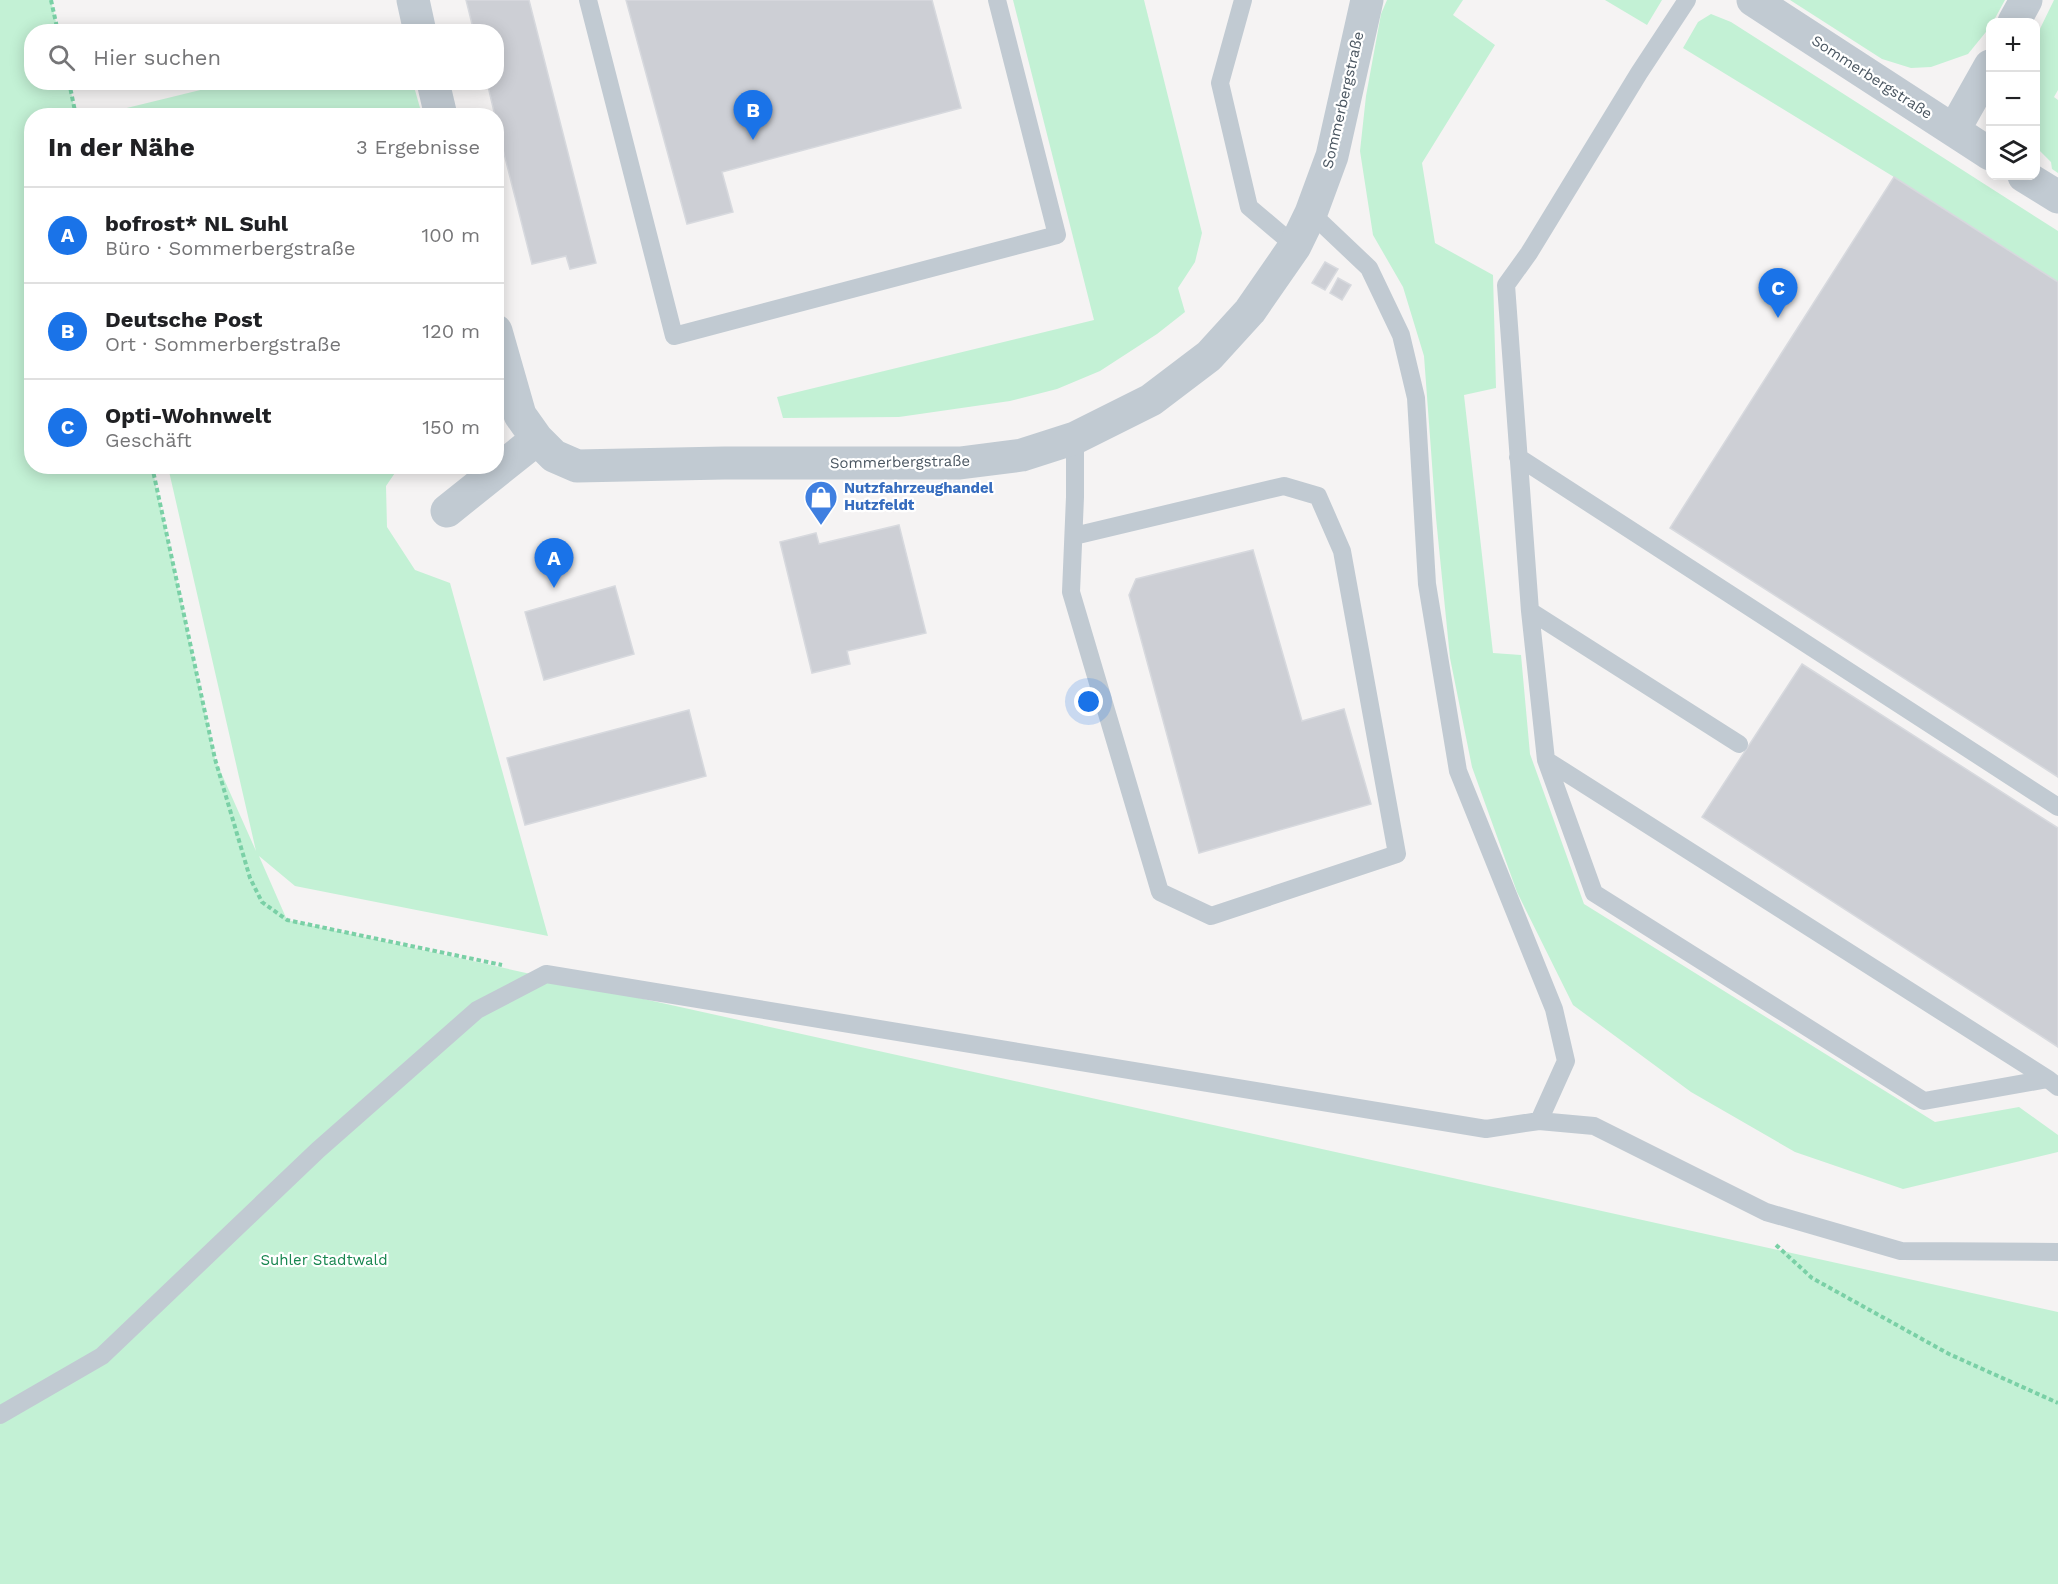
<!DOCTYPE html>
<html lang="de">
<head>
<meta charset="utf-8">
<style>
  :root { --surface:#fff; --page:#f2f2f2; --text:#202124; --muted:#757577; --line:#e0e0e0; --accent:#1a73e8 }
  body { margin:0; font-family:"Work Sans",sans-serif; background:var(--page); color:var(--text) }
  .controls { position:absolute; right:18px; top:18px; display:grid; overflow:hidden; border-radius:12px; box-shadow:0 3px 15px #0003 }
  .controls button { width:54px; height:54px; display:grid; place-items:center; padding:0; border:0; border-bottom:2px solid var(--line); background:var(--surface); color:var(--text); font:30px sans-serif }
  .you { position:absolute; left:1089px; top:702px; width:21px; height:21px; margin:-15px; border:4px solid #fff; border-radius:50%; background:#1a73e8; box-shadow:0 0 0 9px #1a73e833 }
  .badge { display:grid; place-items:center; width:39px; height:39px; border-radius:50%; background:var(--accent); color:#fff; font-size:20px; font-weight:700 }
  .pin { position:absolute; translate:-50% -50px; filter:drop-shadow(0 2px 3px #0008) }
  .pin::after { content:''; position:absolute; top:32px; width:21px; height:18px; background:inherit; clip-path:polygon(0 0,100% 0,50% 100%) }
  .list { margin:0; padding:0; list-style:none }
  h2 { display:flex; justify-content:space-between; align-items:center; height:78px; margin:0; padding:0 24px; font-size:26px }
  h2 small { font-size:20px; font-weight:400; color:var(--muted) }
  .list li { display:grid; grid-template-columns:39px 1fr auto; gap:18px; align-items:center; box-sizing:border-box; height:96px; padding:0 24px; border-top:2px solid var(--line) }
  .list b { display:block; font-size:22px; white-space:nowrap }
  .list p { margin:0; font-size:20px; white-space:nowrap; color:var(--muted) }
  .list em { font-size:20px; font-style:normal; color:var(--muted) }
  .icon { flex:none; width:33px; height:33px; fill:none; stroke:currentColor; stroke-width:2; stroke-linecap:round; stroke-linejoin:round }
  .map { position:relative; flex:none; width:2058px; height:1584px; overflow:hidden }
  .search { position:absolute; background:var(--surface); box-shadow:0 3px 15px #0003; left:24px; top:24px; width:480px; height:66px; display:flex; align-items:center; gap:15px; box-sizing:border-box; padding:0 21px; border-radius:24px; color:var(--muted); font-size:22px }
  .panel { position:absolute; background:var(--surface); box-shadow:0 3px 15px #0003; left:24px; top:108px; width:480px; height:366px; border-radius:24px }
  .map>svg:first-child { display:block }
  .green { fill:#c3f1d5 }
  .building { fill:#cdcfd5; stroke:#d7d9de; stroke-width:1.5 }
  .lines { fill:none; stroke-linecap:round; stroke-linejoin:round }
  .path { stroke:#7ad0a6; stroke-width:4; stroke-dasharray:4.5 3; stroke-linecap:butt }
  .service { stroke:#c1cad2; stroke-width:18 }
  .minor { stroke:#c1cad2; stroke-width:33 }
  .labels { text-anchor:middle; stroke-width:4.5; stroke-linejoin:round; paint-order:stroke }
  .street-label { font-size:15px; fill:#4a5661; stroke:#fff }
  .shop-label { font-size:15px; font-weight:bold; fill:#366cbe; stroke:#fff; text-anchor:start }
  .park-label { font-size:15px; fill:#17864f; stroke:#fff }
</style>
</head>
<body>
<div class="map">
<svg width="2058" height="1584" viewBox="0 0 2058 1584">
  <rect width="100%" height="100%" fill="#f5f3f3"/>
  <!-- green -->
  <path class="green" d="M0,0H51L58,31L32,32V82L69,83L76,115L32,116V466L152,467L215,759L256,851L168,467H399L386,486L387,527L415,570L450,583L548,936L295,886L259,856L287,920L2058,1312V1584H0Z
    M1013,0H1144L1202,233L1195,262L1178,288L1185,312L1157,334L1100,371L1057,389L1010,401L899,417L783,418L777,397L1094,320Z
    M1387,0H1463L1453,15L1495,45L1422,163L1435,243L1493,275L1496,388L1464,395L1493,653L1521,655L1530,754L1584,904L1935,1122L2019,1107L2058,1135V1152L1903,1189L1795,1152L1691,1092L1573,1005L1517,892L1472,767L1450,658L1436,518L1424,356L1403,287L1373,235L1360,151L1366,96L1381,14Z
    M1605,0H1662L1647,25Z
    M1790,0H2005L1993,22H1990V27L1968,54L1931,67L1911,68L1882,59Z
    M2054,0H2058V90L2054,97L2058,100V173L2052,169L2051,162L2036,147V37Z
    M1711,14L1731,22L2058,231V282L1894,177L1683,48L1698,22Z
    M229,83H413L422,115H98Z"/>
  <!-- building -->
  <path class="building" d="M466,0H529L596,263L570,269L566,256L532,264L496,122V116H495L487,82H496V32H474Z
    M626,0H932L961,108L722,172L733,212L687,224Z
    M1894,177L2058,282V777L1670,528Z
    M1325,262L1338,269L1325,290L1312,283Z
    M1338,278L1351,285L1342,300L1330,293Z
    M899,525L926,633L847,651L850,664L812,673L780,542L816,533L819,544Z
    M1253,550L1302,721L1344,709L1371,804L1199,853L1129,595L1136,579Z
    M615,586L634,654L544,680L525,612Z
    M1802,664L2058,828V1047L1702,817Z
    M689,710L706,776L525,825L507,758Z"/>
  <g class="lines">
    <!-- path -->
    <path class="path" d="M51,0L58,32
      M69,82L76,116
      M152,466L215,759L250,878L262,902L287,920L502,965
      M1776,1245L1812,1278L1949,1354L2058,1403"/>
    <!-- service -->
    <path class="service" d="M588,0L674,336L1057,235L997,0
      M1243,0L1220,83L1249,207L1295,246
      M1687,0L1639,73L1529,253L1506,285L1530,611L1546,760L1594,893L1924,1101L2048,1079L2058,1087
      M1518,457L2058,807
      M1074,536L1284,486L1318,496L1342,551L1397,854L1211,916L1160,892L1071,592L1075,497V438
      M1530,611L1739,744
      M1546,760L2048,1079
      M1539,1121L1594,1126L1766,1212L1901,1251L2058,1252
      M0,1415L102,1356L318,1150L477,1010L546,974L1486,1129L1539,1121L1566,1061L1554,1009L1458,771L1427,584L1416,398L1401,335L1369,268L1311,213"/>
    <!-- minor -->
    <path class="minor" d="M413,0L420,32
      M1753,0L1990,154
      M2014,22L2026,0
      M433,82L441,116
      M1954,130L1990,66
      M2024,176L2058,197
      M496,331L520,415L537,439L554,456L577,466L724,463H960L1022,455L1075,438L1151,400L1209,356L1250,311L1295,246L1311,213L1332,156L1367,0
      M447,511L537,439"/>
  </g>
  <!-- icons -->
  <defs>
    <symbol id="shop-pin" viewBox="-11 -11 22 30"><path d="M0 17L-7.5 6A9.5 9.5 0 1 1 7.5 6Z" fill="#3f7fe0" stroke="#fff"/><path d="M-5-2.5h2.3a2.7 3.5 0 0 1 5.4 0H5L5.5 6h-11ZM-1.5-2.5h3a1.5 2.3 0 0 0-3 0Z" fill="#fff"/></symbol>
  </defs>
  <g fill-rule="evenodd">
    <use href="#shop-pin" x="802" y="478" width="38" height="52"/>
  </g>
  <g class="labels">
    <!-- street labels -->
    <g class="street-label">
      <text transform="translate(1872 77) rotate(33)" y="5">Sommerbergstraße</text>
      <text transform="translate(1343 100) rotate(-77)" y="5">Sommerbergstraße</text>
      <text transform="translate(900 462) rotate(-1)" y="5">Sommerbergstraße</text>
    </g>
    <!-- shop labels -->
    <g class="shop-label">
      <text x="844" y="493">Nutzfahrzeughandel<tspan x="844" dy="17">Hutzfeldt</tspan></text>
    </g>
    <!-- park labels -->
    <g class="park-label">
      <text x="324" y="1265">Suhler Stadtwald</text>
    </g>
  </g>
</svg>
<div class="controls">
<button>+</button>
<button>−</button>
<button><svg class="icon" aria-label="layers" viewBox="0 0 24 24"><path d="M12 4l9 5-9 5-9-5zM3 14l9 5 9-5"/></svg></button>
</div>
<div class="you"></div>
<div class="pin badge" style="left:554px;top:588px">A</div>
<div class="pin badge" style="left:753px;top:140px">B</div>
<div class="pin badge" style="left:1778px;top:318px">C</div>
<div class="search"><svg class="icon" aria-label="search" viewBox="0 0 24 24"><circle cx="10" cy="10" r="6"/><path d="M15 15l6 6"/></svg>Hier suchen</div>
<section class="panel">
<h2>In der Nähe<small>3 Ergebnisse</small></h2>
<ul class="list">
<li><span class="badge">A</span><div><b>bofrost* NL Suhl</b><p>Büro · Sommerbergstraße</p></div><em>100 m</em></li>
<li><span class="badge">B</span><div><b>Deutsche Post</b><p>Ort · Sommerbergstraße</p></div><em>120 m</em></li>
<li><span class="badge">C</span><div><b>Opti-Wohnwelt</b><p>Geschäft</p></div><em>150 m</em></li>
</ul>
</section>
</div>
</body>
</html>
